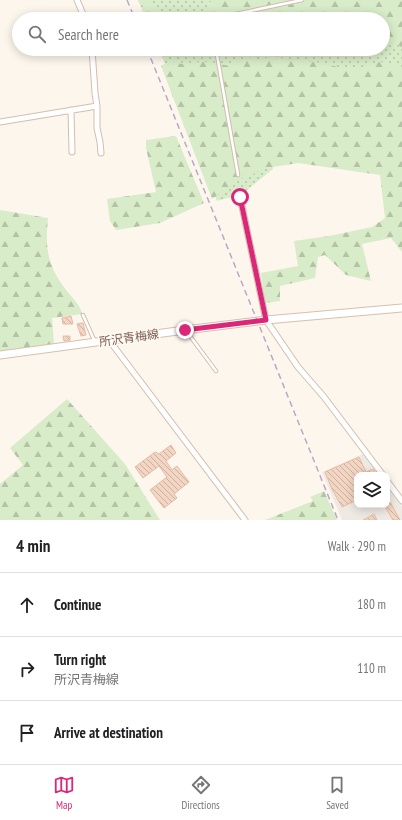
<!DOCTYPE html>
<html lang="en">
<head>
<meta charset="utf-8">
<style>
  :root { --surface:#fff; --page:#f2f2f2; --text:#202124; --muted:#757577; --line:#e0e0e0; --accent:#db2777 }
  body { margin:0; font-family:"PT Sans Narrow","Noto Sans JP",sans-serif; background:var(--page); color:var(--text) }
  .controls { position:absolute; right:12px; bottom:12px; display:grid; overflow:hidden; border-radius:8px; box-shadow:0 2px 10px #0003 }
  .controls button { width:36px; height:36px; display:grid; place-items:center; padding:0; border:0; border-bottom:1px solid var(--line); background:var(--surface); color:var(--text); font:20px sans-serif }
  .stop { position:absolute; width:12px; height:12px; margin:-9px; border:3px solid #db2777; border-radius:50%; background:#fff }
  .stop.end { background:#db2777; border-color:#fff; box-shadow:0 1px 4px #0008 }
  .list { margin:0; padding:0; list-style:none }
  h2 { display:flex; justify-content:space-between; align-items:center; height:52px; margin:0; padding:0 16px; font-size:17px }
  h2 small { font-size:13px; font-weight:400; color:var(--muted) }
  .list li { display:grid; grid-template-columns:26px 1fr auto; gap:12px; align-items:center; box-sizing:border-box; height:64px; padding:0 16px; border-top:1px solid var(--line) }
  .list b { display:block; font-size:15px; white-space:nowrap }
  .list p { margin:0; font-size:13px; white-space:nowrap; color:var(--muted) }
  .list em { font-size:13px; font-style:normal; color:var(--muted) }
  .icon { flex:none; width:22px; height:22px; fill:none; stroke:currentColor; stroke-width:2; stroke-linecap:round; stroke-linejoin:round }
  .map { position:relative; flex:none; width:402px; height:520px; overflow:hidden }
  .search { position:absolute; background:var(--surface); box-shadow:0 2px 10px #0003; left:12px; right:12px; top:12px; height:44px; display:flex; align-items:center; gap:10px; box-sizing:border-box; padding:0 14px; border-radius:22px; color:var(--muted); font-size:15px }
  .sheet { height:244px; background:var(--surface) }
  nav { display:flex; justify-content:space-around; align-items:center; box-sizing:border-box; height:56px; border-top:1px solid var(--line); background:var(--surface); font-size:11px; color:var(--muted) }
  nav a { display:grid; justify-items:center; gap:2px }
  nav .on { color:var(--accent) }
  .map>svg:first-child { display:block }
  .industrial { fill:#efe9e4 }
  .grass { fill:url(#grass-dots) }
  .forest { fill:url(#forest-firs) }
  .building { fill:url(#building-back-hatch); stroke:#e6bba3 }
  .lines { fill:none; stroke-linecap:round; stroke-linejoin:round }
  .service-casing { stroke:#d1beb0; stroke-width:4.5 }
  .minor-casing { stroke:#d1beb0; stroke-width:7 }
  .secondary-casing { stroke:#d6c0b0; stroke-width:9 }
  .service { stroke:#fff; stroke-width:2.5 }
  .minor { stroke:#fff; stroke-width:5 }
  .secondary { stroke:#fff; stroke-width:7 }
  .rail { stroke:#b9a8c9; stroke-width:1.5; stroke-dasharray:6 4; stroke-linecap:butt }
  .route { stroke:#db2777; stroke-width:5 }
  .labels { text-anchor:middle; stroke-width:3; stroke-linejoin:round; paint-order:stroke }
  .street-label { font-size:12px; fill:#7a5c4d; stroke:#fffaf3 }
</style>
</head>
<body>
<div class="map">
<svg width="402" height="520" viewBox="0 0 402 520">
  <defs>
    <pattern id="grass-dots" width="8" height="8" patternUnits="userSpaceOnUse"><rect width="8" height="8" fill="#d8ecc9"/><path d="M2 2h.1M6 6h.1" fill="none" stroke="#b4c2a5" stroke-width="1.8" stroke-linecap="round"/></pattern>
    <pattern id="forest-firs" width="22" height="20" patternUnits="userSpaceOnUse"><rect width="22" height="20" fill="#d8ecc9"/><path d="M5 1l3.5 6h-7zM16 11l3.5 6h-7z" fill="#b4c2a5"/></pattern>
    <pattern id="building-back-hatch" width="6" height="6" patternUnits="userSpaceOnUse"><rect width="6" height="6" fill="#f3d5c3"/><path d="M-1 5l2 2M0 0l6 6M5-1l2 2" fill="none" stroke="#cab0a1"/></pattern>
  </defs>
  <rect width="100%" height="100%" fill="#fdf6ec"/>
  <!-- industrial -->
  <path class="industrial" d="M363,454L378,475H357V505H387V487L402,507V520H342L322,472Z"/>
  <!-- grass -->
  <path class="grass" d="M138,0H402V146H269L273,169L242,194L217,201L189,124L159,49H383V19H146Z"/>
  <!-- forest -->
  <path class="forest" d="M140,0H152L153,6L166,19H148Z
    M225,0H402V47L383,39V19H203L207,14L208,2Z
    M276,56L287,60L316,62L338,67L359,68L380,62L394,64L402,72V252L391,238L362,244L371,281L346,275L325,255L318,257L315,278L280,286V301L265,303L261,273L298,266L294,241L329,236L372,227L385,218L380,175L298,163L267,168L241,179L212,199L161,66L168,62L177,61L181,64C201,61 212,61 231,67L235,62L249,57L258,60Z
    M176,136L204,203L160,223L116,230L110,221L107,199L156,192L146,148V140Z
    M0,210L48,218C45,248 47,266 67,291C73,299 80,304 82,314L52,318L54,344L0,351Z
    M67,399L125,464L160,520H0V484L23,465L10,448Z
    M324,491L337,520H265L313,501L310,497Z"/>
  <!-- building -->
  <path class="building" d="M71,316L73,324H63L62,318Z
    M81,323H83L86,335L81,336L77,324Z
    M63,336H70V340L64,341Z
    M171,445L176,453L166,461L172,470L177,466L189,482L174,494L177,498L164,508L150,490L167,477L159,466L143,478L135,467L155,452L159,454Z
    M359,457L366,472L373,469L377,475H357V500L342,507L332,489L325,472Z
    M390,502L400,520H393L384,505Z
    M374,514L377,520H363Z"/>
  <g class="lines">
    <defs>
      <path id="service" d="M224,19L231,15L302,0
        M216,49L238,175
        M83,315L95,342
        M187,332L216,371"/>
      <path id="minor" d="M77,0L85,19
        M92,49L95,93L97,106V128L100,142L101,153
        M71,110L72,152
        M0,122L97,106
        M240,197L266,320L298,367L324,397L383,475
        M109,340L245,520
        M387,481L402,501"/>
      <path id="secondary" d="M0,355L185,330L266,320L402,308"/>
    </defs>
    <!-- service casing -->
    <use href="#service" class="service-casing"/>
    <!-- minor casing -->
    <use href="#minor" class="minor-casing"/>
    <!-- secondary casing -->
    <use href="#secondary" class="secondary-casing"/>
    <!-- service -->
    <use href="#service" class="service"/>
    <!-- minor -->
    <use href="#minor" class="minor"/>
    <!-- secondary -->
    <use href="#secondary" class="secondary"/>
    <!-- rail -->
    <path class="rail" d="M127,0L135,19
      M147,49L338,520"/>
  </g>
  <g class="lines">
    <!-- route -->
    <path class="route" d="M185,330L266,320L240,197"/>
  </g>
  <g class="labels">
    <!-- street labels -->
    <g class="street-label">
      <text transform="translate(129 338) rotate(-8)" y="4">所沢青梅線</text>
    </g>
  </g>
</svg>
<div class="controls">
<button><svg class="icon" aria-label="layers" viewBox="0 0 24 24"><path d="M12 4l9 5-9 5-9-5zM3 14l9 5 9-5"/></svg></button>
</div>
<div class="stop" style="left:240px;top:197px"></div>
<div class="stop end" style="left:185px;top:330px"></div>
<div class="search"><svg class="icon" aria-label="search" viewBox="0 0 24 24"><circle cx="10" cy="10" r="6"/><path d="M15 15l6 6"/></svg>Search here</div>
</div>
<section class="sheet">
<h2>4 min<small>Walk · 290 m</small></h2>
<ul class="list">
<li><svg class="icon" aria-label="ahead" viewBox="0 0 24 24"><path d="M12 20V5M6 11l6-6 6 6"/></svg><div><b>Continue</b></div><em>180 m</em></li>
<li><svg class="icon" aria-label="right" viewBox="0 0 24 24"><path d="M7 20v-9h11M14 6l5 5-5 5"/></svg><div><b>Turn right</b><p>所沢青梅線</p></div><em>110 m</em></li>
<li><svg class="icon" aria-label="arrive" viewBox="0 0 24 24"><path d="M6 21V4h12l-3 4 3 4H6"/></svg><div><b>Arrive at destination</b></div></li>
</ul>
</section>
<nav>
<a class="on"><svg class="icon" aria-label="map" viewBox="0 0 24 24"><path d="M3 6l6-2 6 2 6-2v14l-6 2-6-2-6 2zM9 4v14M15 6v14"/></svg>Map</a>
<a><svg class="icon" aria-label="directions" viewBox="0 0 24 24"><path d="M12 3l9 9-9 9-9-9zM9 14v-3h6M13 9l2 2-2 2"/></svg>Directions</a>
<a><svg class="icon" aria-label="saved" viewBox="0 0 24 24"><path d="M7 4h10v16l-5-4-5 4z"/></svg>Saved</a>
</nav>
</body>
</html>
